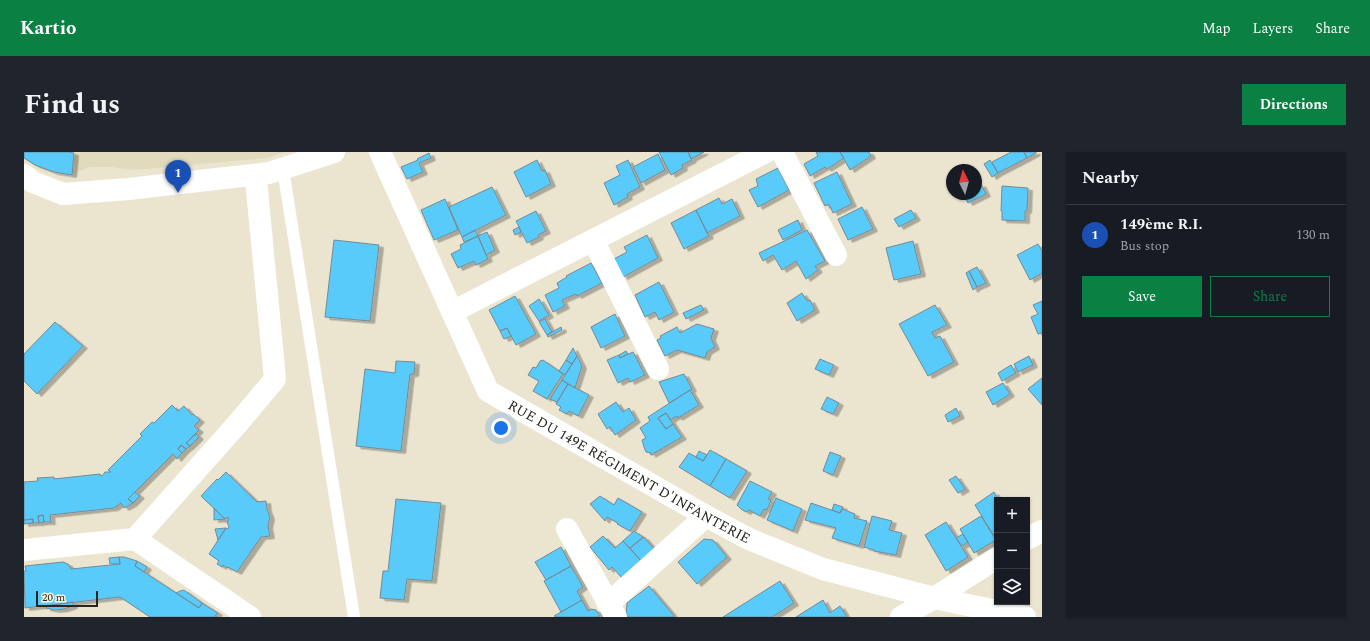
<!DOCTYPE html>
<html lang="en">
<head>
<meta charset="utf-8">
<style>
  :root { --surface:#171b24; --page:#20242c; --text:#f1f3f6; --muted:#9ea1a6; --line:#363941; --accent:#0b8043 }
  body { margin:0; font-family:Spectral,serif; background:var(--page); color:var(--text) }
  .controls { position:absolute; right:12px; bottom:12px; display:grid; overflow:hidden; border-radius:0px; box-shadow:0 1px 3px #0004 }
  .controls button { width:36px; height:36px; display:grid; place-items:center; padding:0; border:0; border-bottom:1px solid var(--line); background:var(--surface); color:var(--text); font:20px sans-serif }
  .compass { position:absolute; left:922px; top:12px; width:36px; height:36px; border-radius:50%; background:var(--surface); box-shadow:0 1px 3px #0004; rotate:355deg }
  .scale { position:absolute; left:12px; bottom:10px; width:62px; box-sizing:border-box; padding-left:4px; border:2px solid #27251d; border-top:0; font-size:11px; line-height:14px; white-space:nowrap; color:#27251d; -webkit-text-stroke:3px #f8f3dd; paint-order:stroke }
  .you { position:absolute; left:477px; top:276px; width:14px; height:14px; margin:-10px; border:3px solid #fff; border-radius:50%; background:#1a73e8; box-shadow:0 0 0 6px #1a73e833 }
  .badge { display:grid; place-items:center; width:26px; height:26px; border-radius:50%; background:var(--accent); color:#fff; font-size:13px; font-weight:700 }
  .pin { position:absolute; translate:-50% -33px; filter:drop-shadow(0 1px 2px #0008) }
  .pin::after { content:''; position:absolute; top:21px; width:14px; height:12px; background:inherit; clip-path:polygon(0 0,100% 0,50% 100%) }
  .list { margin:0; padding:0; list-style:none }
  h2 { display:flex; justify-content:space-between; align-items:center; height:52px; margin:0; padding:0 16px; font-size:17px }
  h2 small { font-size:13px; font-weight:400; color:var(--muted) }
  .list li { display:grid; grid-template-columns:26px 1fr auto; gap:12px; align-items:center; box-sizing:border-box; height:60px; padding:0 16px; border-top:1px solid var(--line) }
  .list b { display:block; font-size:15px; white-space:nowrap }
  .list p { margin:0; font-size:13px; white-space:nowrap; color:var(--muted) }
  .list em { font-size:13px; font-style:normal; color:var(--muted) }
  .actions { display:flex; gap:8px; padding:12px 16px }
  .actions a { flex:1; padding:9px 0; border:1px solid var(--accent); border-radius:0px; text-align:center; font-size:14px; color:var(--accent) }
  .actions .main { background:var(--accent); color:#fff }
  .icon { flex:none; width:22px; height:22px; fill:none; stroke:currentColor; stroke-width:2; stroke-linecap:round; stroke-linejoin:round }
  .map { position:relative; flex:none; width:1018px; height:465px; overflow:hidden; border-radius:0px }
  header { display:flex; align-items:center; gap:24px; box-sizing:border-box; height:56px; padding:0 20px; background:var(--accent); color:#fff }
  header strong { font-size:19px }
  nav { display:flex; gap:22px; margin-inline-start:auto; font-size:14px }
  .intro { display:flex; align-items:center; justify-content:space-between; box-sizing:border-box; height:96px; padding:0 24px }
  h1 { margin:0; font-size:28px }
  .button { padding:10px 18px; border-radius:0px; background:var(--accent); color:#fff; font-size:14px; font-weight:700 }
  main { display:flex; gap:24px; padding:0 24px }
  aside { flex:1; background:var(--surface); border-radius:0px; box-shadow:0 1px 3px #0004 }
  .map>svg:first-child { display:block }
  .built { fill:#e1dabd }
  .building { fill:#58cbfb; stroke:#758a94; filter:url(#shadow) }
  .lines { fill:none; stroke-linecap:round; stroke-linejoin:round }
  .lane { stroke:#fff; stroke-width:12 }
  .street { stroke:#fff; stroke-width:22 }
  .labels { text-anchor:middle; stroke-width:3.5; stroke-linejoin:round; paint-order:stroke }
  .street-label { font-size:14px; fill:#27251d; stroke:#f8f3dd }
</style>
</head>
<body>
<header>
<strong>Kartio</strong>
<nav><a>Map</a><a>Layers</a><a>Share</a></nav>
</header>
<div class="intro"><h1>Find us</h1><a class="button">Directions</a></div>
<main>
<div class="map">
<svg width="1018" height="465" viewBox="0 0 1018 465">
  <defs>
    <filter id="shadow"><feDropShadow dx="4.5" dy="2.5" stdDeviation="0" flood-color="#0004"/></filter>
  </defs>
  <rect width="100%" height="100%" fill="#ebe5d0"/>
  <!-- built -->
  <path class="built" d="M0,0H262L243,6L110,18L87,15H66L47,23L32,20Z"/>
  <!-- building -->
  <path class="building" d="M0,0H45L50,1L48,23L30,20L11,13L0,6Z
    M635,0H664L668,8L658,13L659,16L647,23Z
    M664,0H680L667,7Z
    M792,0H816L820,6L803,17L801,15L786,24L780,12L794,4Z
    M816,0H845L847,4L826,18Z
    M987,0H1000L1003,6L974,21L968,10Z
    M1000,0H1012V1L1003,6Z
    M405,1L407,6L395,11L399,20L383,27L377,15L394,8L393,7Z
    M634,2L641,18L617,31L609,15Z
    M513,8L518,19L521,18L527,32L502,45L490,20Z
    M604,8L616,35L603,42L604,45L590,53L580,31L596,23L592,14Z
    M966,8L974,21L968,25L960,12Z
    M754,16L765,38L734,55L725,38L734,34L732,27Z
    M813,20L828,52L809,61L805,52L801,54L790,31Z
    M957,32L962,42L944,51L939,42H952V35Z
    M978,34L1004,36L1003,59H1001V69L978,68V59H977Z
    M468,35L482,63L438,85L425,55Z
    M695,46L698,52L708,47L716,64L683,81L672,58Z
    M421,47L434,78L410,88L397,58Z
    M838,55L849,77L824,88L814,67Z
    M672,58L685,84L660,97L647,71Z
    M887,58L892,66L875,75L870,67Z
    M512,59L522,79L514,83L515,85L503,91L492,69Z
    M774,68L778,78L759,88L754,78Z
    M495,75L497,80L491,83L489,78Z
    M451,78L454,84L440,90L438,85Z
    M783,78L801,109L791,114L794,118L782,127L772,109L758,118L749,103L739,109L735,101Z
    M463,80L471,98L462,103L454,84Z
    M623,83L634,106L599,125L590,107L603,100L600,95Z
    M454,84L464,107L452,113L450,109L434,116L427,102L437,97L436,93Z
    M310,88L355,93L346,169L301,165Z
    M889,89L897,122L870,128L862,96Z
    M1014,92L1018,99V121L1006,128L993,103Z
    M567,111L578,131L553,144L552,142L538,148L541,154L529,160L521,143L535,136L533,131L543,125L542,124Z
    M953,115L962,131L953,135L945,119Z
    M945,119L953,135L949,138L942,121Z
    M635,130L650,160L635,168L631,160L621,165L611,143Z
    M778,141L783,149L786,148L791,158L773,169L763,151Z
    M491,144L512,182L492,193L483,176L476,179L465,158Z
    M515,147L525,163L515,169L505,154Z
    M1018,149V181L1014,182L1007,165L1014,162L1009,153Z
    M677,153L680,158L662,167L659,161Z
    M911,153L923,173L908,180L911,186L916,184L930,210L904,224L875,172Z
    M591,162L601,184L577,196L567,175Z
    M521,167L528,180L523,183L515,170Z
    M31,170L59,194L13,242L0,229V202Z
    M673,172L690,177L687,186L691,195L683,200L681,206L653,198L641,204L633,188L637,186L636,184L653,175L656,181Z
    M537,175L538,178L524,185L523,183Z
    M483,176L487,184L480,187L476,179Z
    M549,196L553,204L548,212L542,208Z
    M602,199L604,202L596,206L595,203Z
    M609,200L621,223L606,230L604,226L594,231L583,208L595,203L596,206Z
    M553,204L558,214L551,236L538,228Z
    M1005,204L1009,213L994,220L990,212Z
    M796,207L810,213L805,223L791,217Z
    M519,208L539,222L523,247L509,239L515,229L504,223L509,215L512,216L516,209Z
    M542,208L548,212L541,223L535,219Z
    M372,209L391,210L390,222H386L377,299L332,294L341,217L371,221Z
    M987,213L992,221L978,229L974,221Z
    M660,222L668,237L645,251L635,230Z
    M1018,226V253L1004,237Z
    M538,228L544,232L533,250L526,247Z
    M979,231L986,242L969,253L962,240Z
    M544,232L565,243L554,264L545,259L543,262L535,258L537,255L532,252Z
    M666,238L675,253L654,266L653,264L646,268L642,261L634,266L642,277L649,272L658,285L627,303V301L622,300L620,295L618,288L622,286L616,276L626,269L624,265Z
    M803,245L815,251L809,262L797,257Z
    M592,250L599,260L605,256L612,268L591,283L586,275L583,277L574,262Z
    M148,253L154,259L160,254L168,263L169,262L176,268L170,274L175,278L162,291L166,294L162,297L157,293L154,297L158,301L153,307L149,302L104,347L109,351L106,353L100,356L97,351L90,356L26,363L27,370H20L19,363L14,364L15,371H9V367L0,368V330L14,329L13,326L30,325V327L76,322L77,324L79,323L81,320H87L84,318L118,284L116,282L128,270L130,271Z
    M932,256L936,264L924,270L921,263Z
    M642,261L649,272L642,277L634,266Z
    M172,282L175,285L166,294L162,291Z
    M157,293L162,297L158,301L154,297Z
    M686,298L702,307L686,334L655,315L665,301L679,309Z
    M675,299L683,303L679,309L672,305Z
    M806,300L817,304L809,323L799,319Z
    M702,307L723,319L706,346L686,334Z
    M202,320L233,350L242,349L243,357L246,365L244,374L246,384L237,385L213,420L204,415L203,416L199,413L198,415L193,412L195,409L185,402L202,376L204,377L205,374L203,371L205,366L203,365L201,367L177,344L193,327L194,328Z
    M932,324L941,337L934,341L925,328Z
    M726,329L748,340L744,347L747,348L743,358L740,357L736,364L725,358L722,360L717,357L713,353Z
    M111,340L116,344L109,351L104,347Z
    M970,340L975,348H973V382L970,384L951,353Z
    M576,344L590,353L594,346L618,360L606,379L593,372L594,371L583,365L581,369L566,352Z
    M752,346L778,357L769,379L743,368Z
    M372,347L417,351L408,429L383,427L380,448L356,446L359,419H364Z
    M787,351L816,361L818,357L831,362L830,366L843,369L835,394L808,386L812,376L781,368Z
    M810,352L819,355L816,361L808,358Z
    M190,356L201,367L190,368Z
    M19,363L20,370L15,371L14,364Z
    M848,364L868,369L865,378L878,381L872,403L850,399V398L840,395Z
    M957,364L972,388L950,401L936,377Z
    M9,367V371L0,372V368Z
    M922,370L944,405L922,419L901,383Z
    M202,376L194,388L191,377Z
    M610,379L619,385L606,396L599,389Z
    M939,382L944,390L938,394L932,386Z
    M579,384L591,396L599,389L617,409L598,426L588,415L585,418L566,395Z
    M620,385L631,398L617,409L606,396Z
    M680,387L689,388L703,405L673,432L654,410Z
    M537,395L547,414L522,428L511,410Z
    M95,405H100L113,409L111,414L175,456L178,451L194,461L191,464L193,465H126L96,445L1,456L0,419H2L1,414L39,410L44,412L47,417L96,412Z
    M95,405L96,412H86L85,406Z
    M113,409L123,415L120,420L111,414Z
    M547,414L559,435L553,439L558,448L537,460L520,429Z
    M756,429L770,451L756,460L748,465H699Z
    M625,434L651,465H604L602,462L603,451Z
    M160,438L178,451L175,456L152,441L156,439Z
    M558,448L564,459L567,457L572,458L576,465H532L530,464Z
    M799,448L806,461L816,454L823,465H772Z
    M49,450V454L40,457L31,458L22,456V454Z"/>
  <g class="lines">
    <!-- lane -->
    <path class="lane" d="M259,17L330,465"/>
    <!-- street -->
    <g class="street">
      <path id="s1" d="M356,0L464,239L682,364L725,387L799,417L910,446L1001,465"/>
      <path d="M758,0L812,103"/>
      <path d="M0,23L9,30L39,42L104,37L245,21L310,0"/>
      <path d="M569,88L634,217"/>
      <path d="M428,160L742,0"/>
      <path d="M543,377L592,465"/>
      <path d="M111,387L226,465"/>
      <path d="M1003,387L1018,379"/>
      <path d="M0,398L111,387L215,270L251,227L233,38L231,23"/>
      <path d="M584,452L682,364"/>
      <path d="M877,465L910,446L973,406"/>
    </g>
  </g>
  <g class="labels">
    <!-- street labels -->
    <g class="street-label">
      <text dy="5" stroke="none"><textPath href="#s1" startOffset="425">RUE DU 149E RÉGIMENT D'INFANTERIE</textPath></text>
    </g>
  </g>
</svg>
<div class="controls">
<button>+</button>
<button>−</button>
<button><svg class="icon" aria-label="layers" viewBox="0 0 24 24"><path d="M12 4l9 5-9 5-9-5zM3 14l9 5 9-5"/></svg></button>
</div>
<svg class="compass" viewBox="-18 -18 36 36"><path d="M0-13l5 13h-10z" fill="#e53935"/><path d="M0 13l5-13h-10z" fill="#9ea1a6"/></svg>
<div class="scale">20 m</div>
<div class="you"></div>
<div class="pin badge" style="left:154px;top:41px;background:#1a4fb4">1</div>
</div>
<aside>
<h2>Nearby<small></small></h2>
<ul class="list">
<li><span class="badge" style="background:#1a4fb4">1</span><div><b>149ème R.I.</b><p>Bus stop</p></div><em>130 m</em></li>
</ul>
<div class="actions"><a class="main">Save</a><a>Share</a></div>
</aside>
</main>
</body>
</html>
